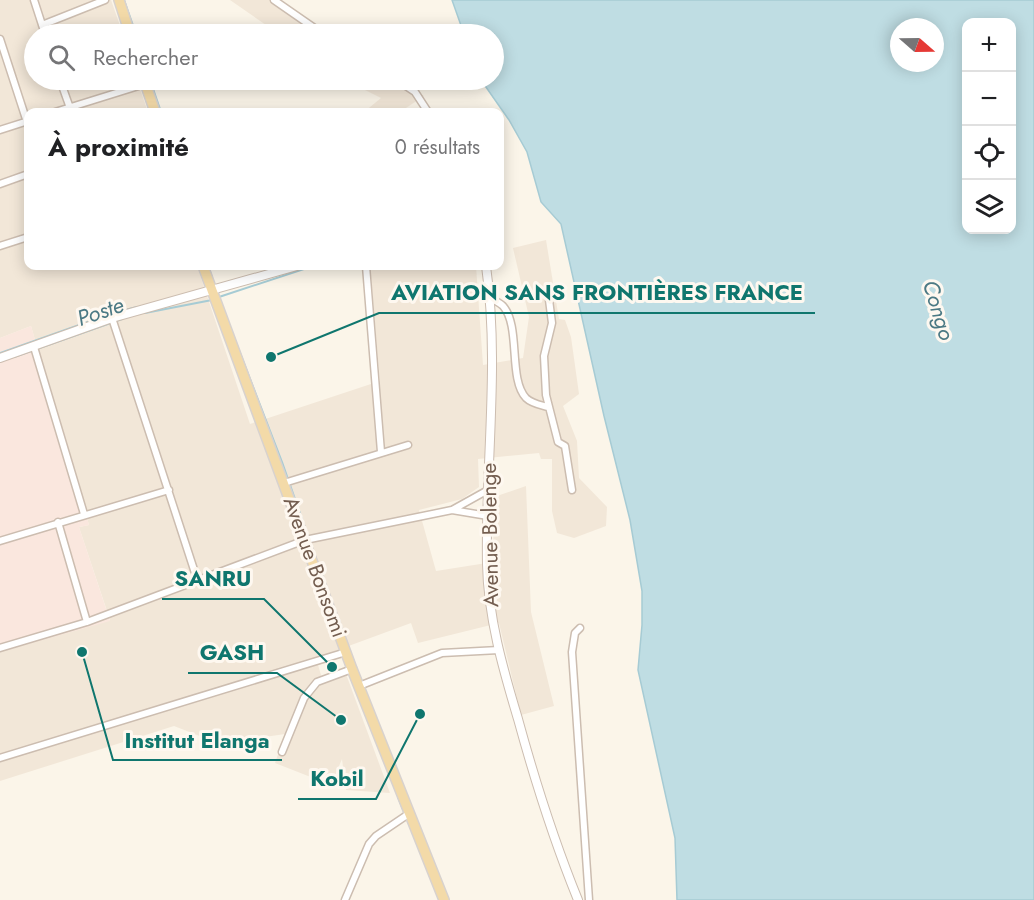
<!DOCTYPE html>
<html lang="fr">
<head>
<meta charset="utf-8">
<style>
  :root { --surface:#fff; --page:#f2f2f2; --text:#202124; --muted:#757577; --line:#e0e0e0 }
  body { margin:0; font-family:Jost,sans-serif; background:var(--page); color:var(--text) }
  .controls { position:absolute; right:18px; top:18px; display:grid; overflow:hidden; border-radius:12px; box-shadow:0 3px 15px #0003 }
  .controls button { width:54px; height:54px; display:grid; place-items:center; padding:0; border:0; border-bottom:2px solid var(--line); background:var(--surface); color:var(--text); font:30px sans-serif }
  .compass { position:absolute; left:890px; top:18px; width:54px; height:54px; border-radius:50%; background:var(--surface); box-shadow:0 3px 15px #0003; rotate:110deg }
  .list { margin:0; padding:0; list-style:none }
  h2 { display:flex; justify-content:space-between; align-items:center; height:78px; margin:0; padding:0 24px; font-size:26px }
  h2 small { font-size:20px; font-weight:400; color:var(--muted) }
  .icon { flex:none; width:33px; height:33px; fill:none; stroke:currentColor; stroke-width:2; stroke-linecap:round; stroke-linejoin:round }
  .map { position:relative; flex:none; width:1034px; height:900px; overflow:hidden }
  .search { position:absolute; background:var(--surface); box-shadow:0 3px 15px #0003; left:24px; top:24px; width:480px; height:66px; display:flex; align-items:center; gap:15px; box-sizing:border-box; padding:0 21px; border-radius:33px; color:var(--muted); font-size:22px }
  .panel { position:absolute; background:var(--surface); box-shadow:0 3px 15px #0003; left:24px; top:108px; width:480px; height:162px; border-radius:12px }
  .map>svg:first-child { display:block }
  .residential { fill:#f2e7d8 }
  .commercial { fill:#fae7de }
  .water { fill:#bfdde3; stroke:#a6cbd4; stroke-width:1.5; fill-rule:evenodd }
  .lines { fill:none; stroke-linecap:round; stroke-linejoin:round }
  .stream { stroke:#a6cbd4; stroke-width:2 }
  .minor-casing { stroke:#ccbdb0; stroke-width:9 }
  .tertiary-casing { stroke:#ccbdb0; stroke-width:10 }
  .primary-casing { stroke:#d8d2ce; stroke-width:12 }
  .minor { stroke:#fff; stroke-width:6 }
  .tertiary { stroke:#fff; stroke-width:8 }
  .primary { stroke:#f3daa8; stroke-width:9 }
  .labels { text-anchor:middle; stroke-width:6; stroke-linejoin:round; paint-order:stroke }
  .street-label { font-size:21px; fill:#735d4f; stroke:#fef8f0 }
  .water-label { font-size:22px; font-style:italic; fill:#4b7984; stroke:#fef8f0 }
  .leader { fill:none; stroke:#0f766e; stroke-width:2 }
  .callout-dot { fill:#0f766e; stroke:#fef8f0; stroke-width:2 }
  .callout-label { font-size:22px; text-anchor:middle; font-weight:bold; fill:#0f766e; stroke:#fef8f0; stroke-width:6; stroke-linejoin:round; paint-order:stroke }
</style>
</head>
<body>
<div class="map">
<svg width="1034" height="900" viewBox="0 0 1034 900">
  <rect width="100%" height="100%" fill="#fbf5e9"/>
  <!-- residential -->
  <path class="residential" d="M0,0H111L123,34H34V80H137L148,112H28V266H197L250,424L380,381L370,266H476L483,365L523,358L529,317L513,248L546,240L559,319L565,320L571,337L579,394L563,406L577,441L579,478L607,507L606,526L574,538L557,533L552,511V459H541L539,453L478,459L479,487L462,499L419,510L436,571L493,562L494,497L526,486L531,612L554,706L521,715L499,623L418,643L411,623L316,658L323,682L346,674L390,793L346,790L342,759L331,785L275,763L285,734L244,740H210L174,726L0,781V652L110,620L79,527L89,525L31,326L0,338Z
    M230,0H280L330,34H279Z
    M345,80H399L424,96L400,112H364L381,98Z"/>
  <!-- commercial -->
  <path class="commercial" d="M31,326L89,525L79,527L110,621L0,652V338Z"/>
  <!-- water -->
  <path class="water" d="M452,0H1034V900H677L675,838L638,670L642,625V591L630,520L604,416L561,224L541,202L527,152L509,120L481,80H494V34H464ZM966,22H1012V230H966ZM899,27H935V63H899Z"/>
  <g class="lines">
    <!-- stream -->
    <path class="stream" d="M124,0L136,34
      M150,80L161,112
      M208,266L212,277
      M219,297L313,266
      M145,313L212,300
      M225,314L282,462L309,539
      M0,353L113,313L137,307
      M14,357L122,319
      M351,654L365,691
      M398,797L412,831"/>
    <defs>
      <path id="minor" d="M34,0L45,34
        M274,0L323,34
        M42,25L105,0
        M0,39L27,122
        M60,80L70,108
        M397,80L415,92L428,112
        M55,112L145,84
        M0,130L28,121
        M0,184L28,174
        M0,246L28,237
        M366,266L381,452
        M548,292L552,323L544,356L546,395L558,442L565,446L572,490
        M491,298C494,300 500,303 503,306C521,326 508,379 526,398C532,404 541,405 548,407
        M112,318L197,579
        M34,347L84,514
        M284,483L408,445
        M452,510L488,516
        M58,522L87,622
        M0,541L169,490
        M580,628L575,633L572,652L589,900
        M0,648L87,622L305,540L452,510L488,490
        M359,686L442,653L499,650
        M282,752L304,698L317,682L352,669
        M0,758L346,652
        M345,900L369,844L376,836L410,813"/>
      <path id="tertiary" d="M486,266C500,364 485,465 487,564C488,617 503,669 518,719C535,781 554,841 578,900
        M0,358L112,318L297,266"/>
      <path id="primary" d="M119,0L130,34
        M144,80L155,112
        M203,266L352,669L444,900"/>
    </defs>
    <!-- minor casing -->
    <use href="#minor" class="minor-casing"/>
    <!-- tertiary casing -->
    <use href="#tertiary" class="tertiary-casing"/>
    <!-- primary casing -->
    <use href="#primary" class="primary-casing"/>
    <!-- minor -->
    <use href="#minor" class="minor"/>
    <!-- tertiary -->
    <use href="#tertiary" class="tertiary"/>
    <!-- primary -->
    <use href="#primary" class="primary"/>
  </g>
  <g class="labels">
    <!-- street labels -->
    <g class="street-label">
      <text transform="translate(490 535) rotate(-91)" y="7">Avenue Bolenge</text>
      <text transform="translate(315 567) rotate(70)" y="7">Avenue Bonsomi</text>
    </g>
    <!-- water labels -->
    <g class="water-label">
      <text transform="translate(939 310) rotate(73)" y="8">Congo</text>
      <text transform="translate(100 311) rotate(-19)" y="8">Poste</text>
    </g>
  </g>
  <!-- callouts -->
  <path class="leader" d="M271 357L379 313H815M332 667L264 599H162M341 720L277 673H188M82 652L113 760H282M420 714L376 799H298"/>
  <g class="callout-dot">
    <circle cx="271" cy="357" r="6"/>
    <circle cx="332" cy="667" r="6"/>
    <circle cx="341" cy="720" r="6"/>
    <circle cx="82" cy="652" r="6"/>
    <circle cx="420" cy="714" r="6"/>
  </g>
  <g class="callout-label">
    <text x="597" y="300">AVIATION SANS FRONTIÈRES FRANCE</text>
    <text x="213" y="586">SANRU</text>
    <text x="232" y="660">GASH</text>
    <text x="197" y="748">Institut Elanga</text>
    <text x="337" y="786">Kobil</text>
  </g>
</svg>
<div class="controls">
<button>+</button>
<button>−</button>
<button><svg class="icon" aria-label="locate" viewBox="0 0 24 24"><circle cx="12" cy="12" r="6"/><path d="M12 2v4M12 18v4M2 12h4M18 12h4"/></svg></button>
<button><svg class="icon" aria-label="layers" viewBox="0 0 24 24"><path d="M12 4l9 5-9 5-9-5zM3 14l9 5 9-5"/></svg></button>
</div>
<svg class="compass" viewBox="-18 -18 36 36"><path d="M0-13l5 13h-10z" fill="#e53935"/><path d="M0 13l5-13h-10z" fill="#757577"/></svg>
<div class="search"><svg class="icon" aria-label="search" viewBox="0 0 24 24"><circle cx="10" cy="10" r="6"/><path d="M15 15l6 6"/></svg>Rechercher</div>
<section class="panel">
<h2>À proximité<small>0 résultats</small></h2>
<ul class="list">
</ul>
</section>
</div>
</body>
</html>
